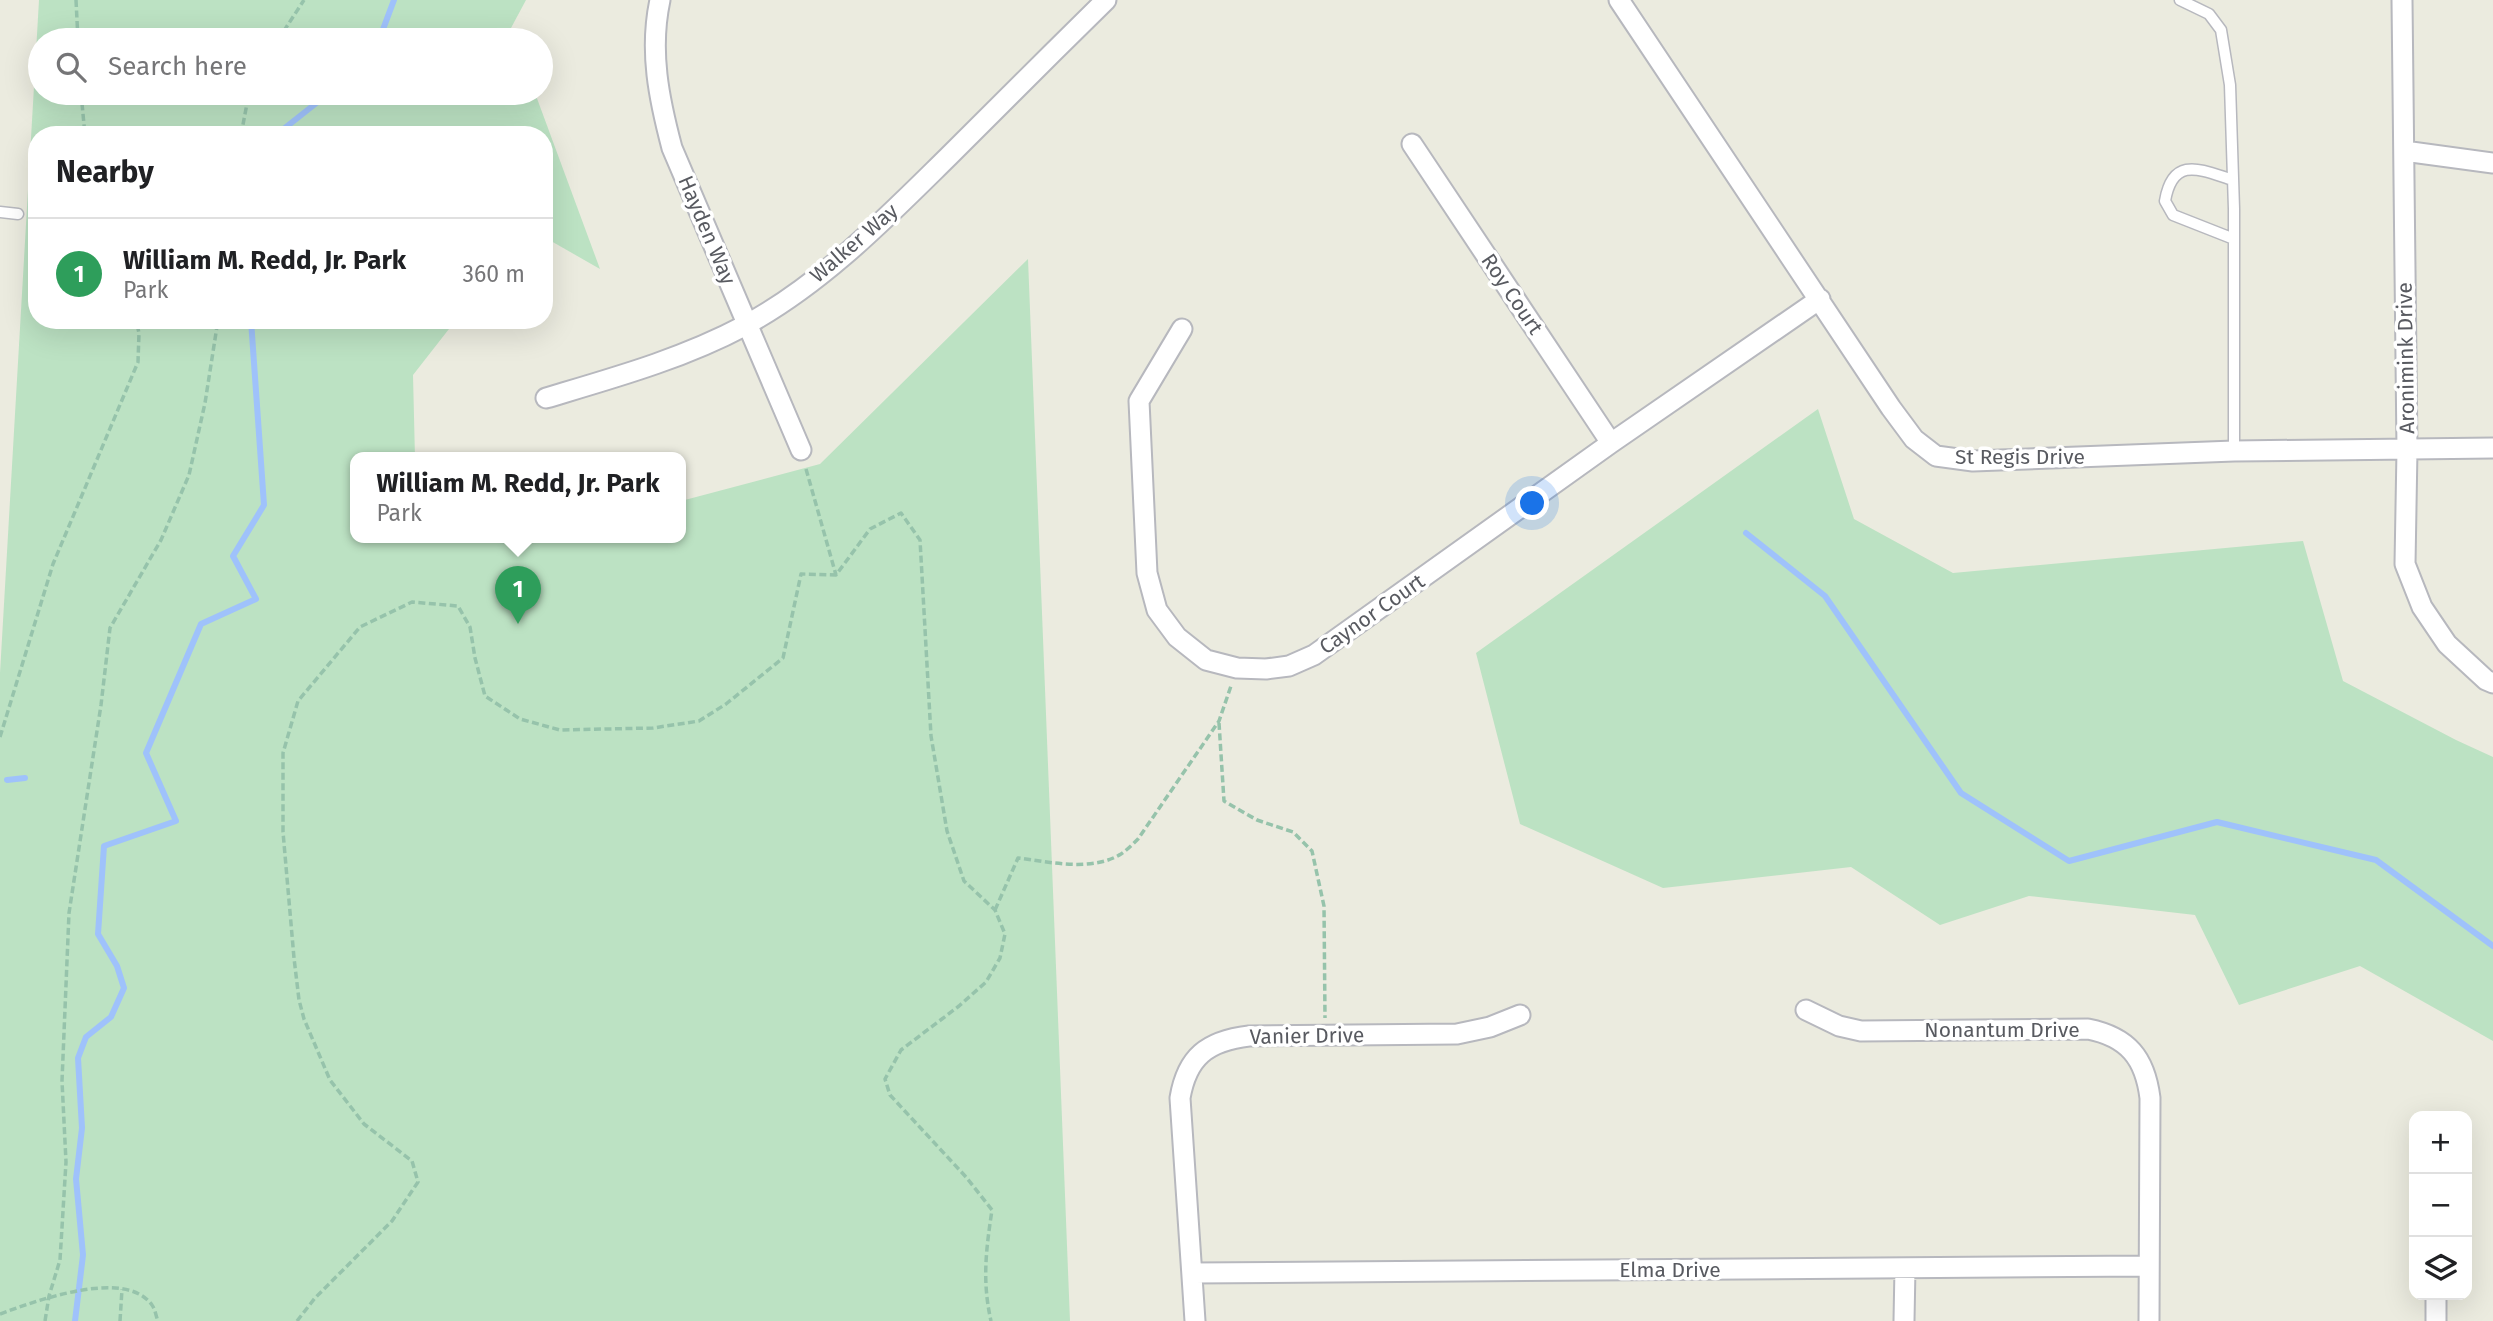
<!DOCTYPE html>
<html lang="en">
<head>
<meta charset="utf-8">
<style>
  :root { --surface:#fff; --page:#f2f2f2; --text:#202124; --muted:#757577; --line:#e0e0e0; --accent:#7c3aed }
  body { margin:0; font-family:"Fira Sans",sans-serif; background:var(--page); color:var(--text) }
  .controls { position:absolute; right:21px; bottom:21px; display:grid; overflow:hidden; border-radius:14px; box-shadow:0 7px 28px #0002 }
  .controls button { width:63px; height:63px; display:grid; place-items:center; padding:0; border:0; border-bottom:2px solid var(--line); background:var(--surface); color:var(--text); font:35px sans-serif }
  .you { position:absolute; left:1533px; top:504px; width:24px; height:24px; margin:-18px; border:5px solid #fff; border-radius:50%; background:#1a73e8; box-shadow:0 0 0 10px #1a73e833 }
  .badge { display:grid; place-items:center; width:46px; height:46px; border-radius:50%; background:var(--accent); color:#fff; font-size:23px; font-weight:700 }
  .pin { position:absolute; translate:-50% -58px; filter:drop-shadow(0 2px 4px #0008) }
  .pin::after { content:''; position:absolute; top:37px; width:24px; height:21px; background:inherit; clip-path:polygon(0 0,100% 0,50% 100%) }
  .popup { position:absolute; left:350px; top:452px; width:336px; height:91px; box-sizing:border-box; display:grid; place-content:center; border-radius:14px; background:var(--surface); filter:drop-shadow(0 2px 5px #0005); font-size:23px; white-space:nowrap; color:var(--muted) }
  .popup b { font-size:26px; color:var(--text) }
  .popup::after { content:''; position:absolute; left:50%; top:100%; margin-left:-14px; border:14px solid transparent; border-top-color:var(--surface) }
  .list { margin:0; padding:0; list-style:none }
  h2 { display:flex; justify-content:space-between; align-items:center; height:91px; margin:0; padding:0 28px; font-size:30px }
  h2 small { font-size:23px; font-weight:400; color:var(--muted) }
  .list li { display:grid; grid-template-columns:46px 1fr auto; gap:21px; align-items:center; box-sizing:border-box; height:112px; padding:0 28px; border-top:2px solid var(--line) }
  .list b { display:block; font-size:26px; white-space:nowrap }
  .list p { margin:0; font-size:23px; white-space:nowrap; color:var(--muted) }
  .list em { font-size:23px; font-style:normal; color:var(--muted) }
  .icon { flex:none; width:38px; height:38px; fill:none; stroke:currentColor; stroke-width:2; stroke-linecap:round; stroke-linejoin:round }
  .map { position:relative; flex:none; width:2493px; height:1321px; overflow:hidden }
  .search { position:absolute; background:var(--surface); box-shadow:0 7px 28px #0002; left:28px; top:28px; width:525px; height:77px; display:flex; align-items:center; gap:18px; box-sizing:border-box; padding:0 24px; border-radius:38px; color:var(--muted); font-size:26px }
  .panel { position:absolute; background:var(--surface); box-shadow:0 7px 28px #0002; left:28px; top:126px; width:525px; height:203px; border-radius:28px }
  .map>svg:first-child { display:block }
  .green { fill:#bce2c3 }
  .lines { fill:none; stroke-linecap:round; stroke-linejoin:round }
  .stream { stroke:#9fc2fb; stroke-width:6 }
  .lane-casing { stroke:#b7b8be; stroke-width:13 }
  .street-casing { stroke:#b7b8be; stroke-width:23 }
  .path { stroke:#96c3ab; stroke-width:3.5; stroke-dasharray:7 3.5; stroke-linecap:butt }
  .lane { stroke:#fff; stroke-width:10 }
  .street { stroke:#fff; stroke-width:19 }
  .labels { text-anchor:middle; stroke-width:7; stroke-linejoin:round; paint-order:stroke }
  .street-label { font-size:21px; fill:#585a60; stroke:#fff }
</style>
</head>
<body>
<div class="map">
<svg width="2493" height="1321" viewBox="0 0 2493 1321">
  <rect width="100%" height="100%" fill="#ebebdf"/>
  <!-- green -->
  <path class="green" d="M39,0H526L511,28L515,40H40V93H535L600,269L544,237V135H37V320H456L413,375L415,458H355V538H506L514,545L540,538H681V501L820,464L1028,259L1070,1321H0V673Z
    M1818,409L1854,519L1953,573L2303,541L2343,681L2456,740L2493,757V1041L2360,966L2239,1005L2195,915L2029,896L1940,925L1851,867L1663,888L1520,824L1476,653Z"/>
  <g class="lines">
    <!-- stream -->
    <path class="stream" d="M379,40L394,0
      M276,135L329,93
      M1746,533L1825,596L1961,793L2069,861L2217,822L2376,860L2493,946
      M7,780L25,778
      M75,1321L83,1255L76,1179L82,1128L78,1058L86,1037L111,1017L124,988L117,966L98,934L104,846L176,821L146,753L201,624L256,599L233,556L264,505L251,320"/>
    <defs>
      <path id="lane" d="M2180,0L2209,14L2221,30L2230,85L2234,209V451
        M2233,180C2201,170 2173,155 2165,201L2173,215L2234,239
        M0,212L18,214"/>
      <path id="street" d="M660,0C649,51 659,99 672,148L801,450
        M1619,0L1891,408L1914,439L1936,456L1973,461L2234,451L2493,448
        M2402,0L2407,450L2405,564L2422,607L2447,644L2486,680L2493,683
        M1412,144L1611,443
        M2404,151L2493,163
        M1182,329L1139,401L1147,573L1157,610L1177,637L1206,660L1237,668L1266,669L1289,666L1314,655L1611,443L1820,299
        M546,398C613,378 682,359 744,326C822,284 886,218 948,157C1000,105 1053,52 1106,0
        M1806,1010L1839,1026L1861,1031L2088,1029C2128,1037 2145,1058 2150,1098L2149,1321
        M1192,1273L2148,1266
        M2436,1295V1321
        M1195,1321L1180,1098C1187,1057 1207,1041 1249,1036L1457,1034L1490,1027L1520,1015
        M1904,1321L1905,1268"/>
    </defs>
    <!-- lane casing -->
    <use href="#lane" class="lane-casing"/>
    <!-- street casing -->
    <use href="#street" class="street-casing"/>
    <!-- path -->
    <path class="path" d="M76,0L78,40
      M278,40L304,0
      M81,93L85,135
      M241,135L249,93
      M806,469L836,575
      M1219,723L1224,801L1257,820L1293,832L1312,851L1324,906L1325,1018
      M0,737L53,564L138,362L139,333L136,320
      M995,910L1018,858C1050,862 1092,872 1121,854C1127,850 1133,844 1138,839L1219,721L1231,686
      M0,1314C33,1302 125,1267 152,1305C155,1309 156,1316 158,1321
      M45,1321L49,1296L60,1260L66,1162L62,1081L69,913L101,705L110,628L161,540L189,475L205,403L218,320
      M120,1321L122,1289
      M297,1321L315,1298L392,1221L418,1182L412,1161L364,1124L330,1080L304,1019L299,1000L294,958L283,832V753L298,701L360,627L412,602L458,606L470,627L475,658L485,696L520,719L560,730L653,728L699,721L726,704L783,658L801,574L836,575L870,529L901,513L920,540L931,736L947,831L964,881L995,910L1005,934L1000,958L986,982L959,1006L901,1050L885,1079L890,1095L966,1177L992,1210C986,1250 982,1281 991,1321"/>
    <!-- lane -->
    <use href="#lane" class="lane"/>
    <!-- street -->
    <use href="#street" class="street"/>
  </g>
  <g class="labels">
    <!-- street labels -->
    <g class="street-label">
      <text transform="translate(707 230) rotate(67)" y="7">Hayden Way</text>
      <text transform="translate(854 243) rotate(-41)" y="7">Walker Way</text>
      <text transform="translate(1512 294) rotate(56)" y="7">Roy Court</text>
      <text transform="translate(2406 358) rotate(-91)" y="7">Aronimink Drive</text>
      <text x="2020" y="464">St Regis Drive</text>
      <text transform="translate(1372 614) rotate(-35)" y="7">Caynor Court</text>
      <text x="2002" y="1037">Nonantum Drive</text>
      <text transform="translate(1307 1036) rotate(-1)" y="7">Vanier Drive</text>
      <text x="1670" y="1277">Elma Drive</text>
    </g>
  </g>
</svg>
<div class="controls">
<button>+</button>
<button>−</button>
<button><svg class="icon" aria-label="layers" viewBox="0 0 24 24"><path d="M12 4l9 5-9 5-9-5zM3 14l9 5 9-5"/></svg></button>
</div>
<div class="you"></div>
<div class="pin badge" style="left:518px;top:624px;background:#2e9e5b">1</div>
<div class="popup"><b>William M. Redd, Jr. Park</b>Park</div>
<div class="search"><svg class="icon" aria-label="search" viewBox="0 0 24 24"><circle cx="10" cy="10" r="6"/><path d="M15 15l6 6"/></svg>Search here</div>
<section class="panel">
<h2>Nearby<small></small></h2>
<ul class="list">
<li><span class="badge" style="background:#2e9e5b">1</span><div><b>William M. Redd, Jr. Park</b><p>Park</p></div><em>360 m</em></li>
</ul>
</section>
</div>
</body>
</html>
